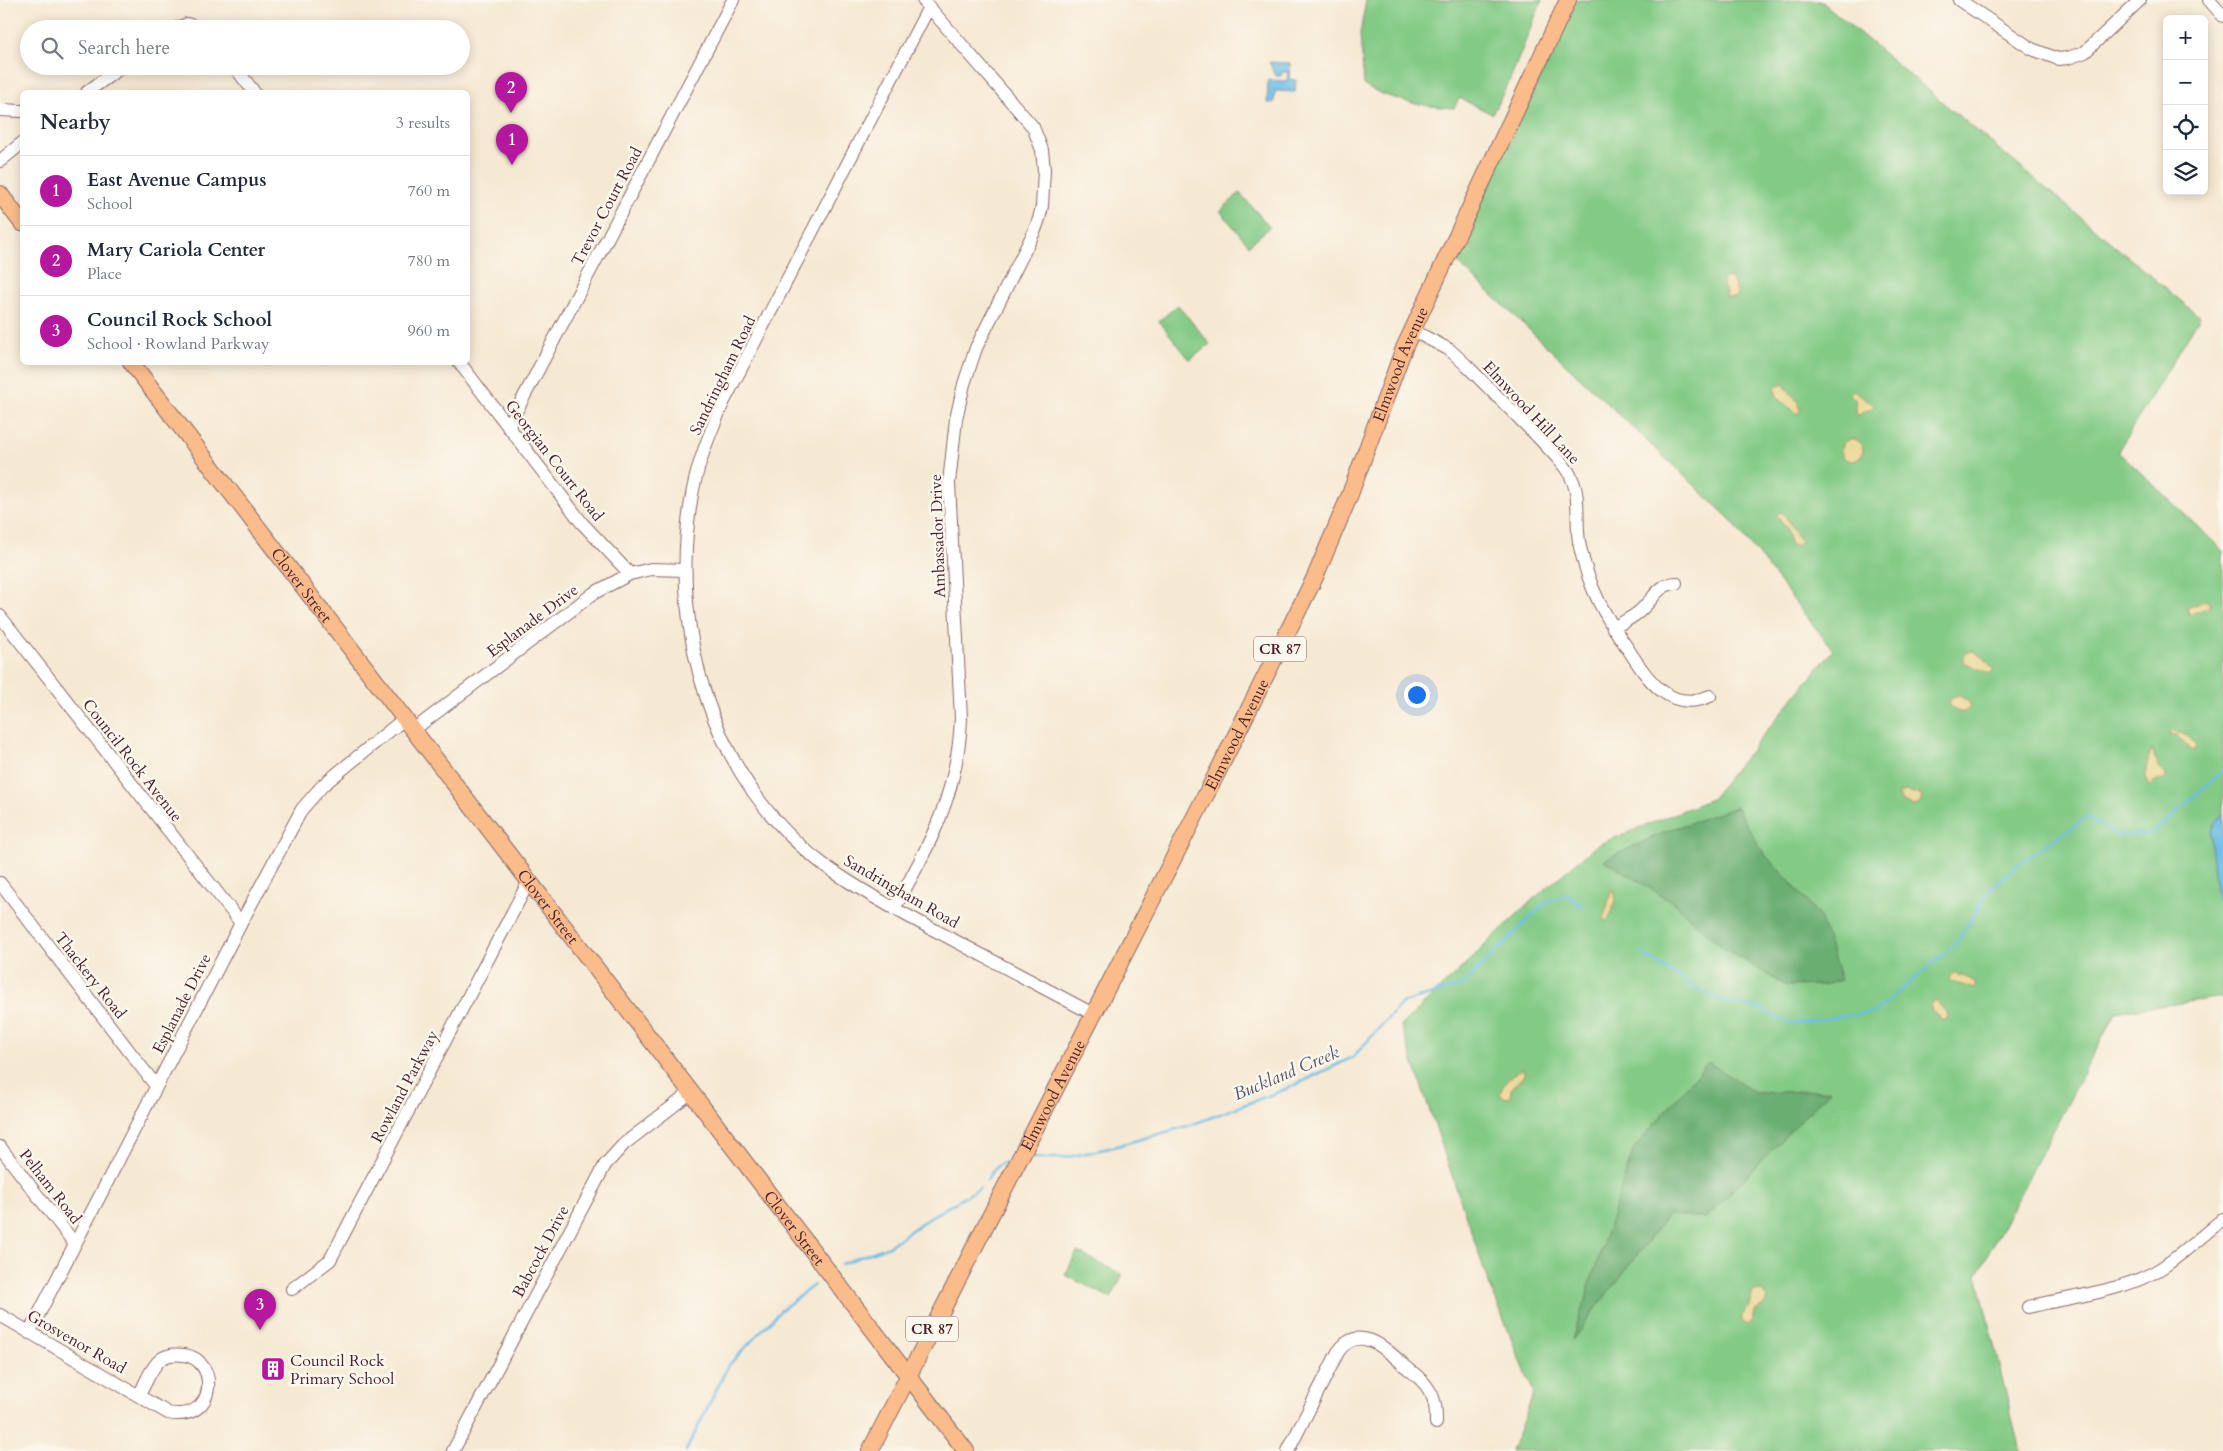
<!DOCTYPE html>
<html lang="en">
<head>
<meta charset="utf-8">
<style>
  :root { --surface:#fff; --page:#f2f2f3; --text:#1f2937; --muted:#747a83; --line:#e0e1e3; --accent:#b5179e }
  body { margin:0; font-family:Cardo,serif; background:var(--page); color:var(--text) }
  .controls { position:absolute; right:15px; top:15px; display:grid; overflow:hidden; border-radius:8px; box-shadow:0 2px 12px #0003 }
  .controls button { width:45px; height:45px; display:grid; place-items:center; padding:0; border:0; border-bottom:1px solid var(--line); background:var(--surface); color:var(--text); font:25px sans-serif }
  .you { position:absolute; left:1416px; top:694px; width:18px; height:18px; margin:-12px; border:4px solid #fff; border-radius:50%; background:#1a73e8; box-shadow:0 0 0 8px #1a73e833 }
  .badge { display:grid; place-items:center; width:32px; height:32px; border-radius:50%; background:var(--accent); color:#fff; font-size:16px; font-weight:700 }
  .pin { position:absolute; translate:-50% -41px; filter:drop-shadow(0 1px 2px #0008) }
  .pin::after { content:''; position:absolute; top:26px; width:18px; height:15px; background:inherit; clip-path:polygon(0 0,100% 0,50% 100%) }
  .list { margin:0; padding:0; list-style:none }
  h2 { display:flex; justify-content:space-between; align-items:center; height:65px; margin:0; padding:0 20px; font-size:21px }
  h2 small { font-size:16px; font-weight:400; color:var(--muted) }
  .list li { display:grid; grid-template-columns:32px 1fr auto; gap:15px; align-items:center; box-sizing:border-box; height:70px; padding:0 20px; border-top:1px solid var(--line) }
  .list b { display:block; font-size:19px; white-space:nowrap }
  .list p { margin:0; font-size:16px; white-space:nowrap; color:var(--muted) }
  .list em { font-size:16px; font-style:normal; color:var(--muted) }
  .icon { flex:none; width:28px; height:28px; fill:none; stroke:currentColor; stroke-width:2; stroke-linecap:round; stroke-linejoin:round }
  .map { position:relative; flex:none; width:2223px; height:1451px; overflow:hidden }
  .search { position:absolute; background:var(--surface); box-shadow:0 2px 12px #0003; left:20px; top:20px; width:450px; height:55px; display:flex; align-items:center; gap:12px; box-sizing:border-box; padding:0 18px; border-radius:28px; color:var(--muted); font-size:19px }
  .panel { position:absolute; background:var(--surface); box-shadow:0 2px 12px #0003; left:20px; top:90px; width:450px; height:275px; border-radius:8px }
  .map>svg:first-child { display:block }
  .green { fill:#83ca85; stroke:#667458 }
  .forest { fill:#6aae72; stroke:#5a664e }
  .sand { fill:#eeda9e; stroke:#9c7c64 }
  .water { fill:#6cbde7; stroke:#5b6e89 }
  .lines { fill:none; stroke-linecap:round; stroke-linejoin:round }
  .stream { stroke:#6cbde7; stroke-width:2.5 }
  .minor-casing { stroke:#866666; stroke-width:14 }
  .major-casing { stroke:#866666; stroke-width:18 }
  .minor { stroke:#fff; stroke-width:12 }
  .major { stroke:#fabc8b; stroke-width:16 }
  .labels { text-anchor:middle; stroke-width:5; stroke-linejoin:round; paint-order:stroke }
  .shield { fill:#fbf7ec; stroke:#7f6065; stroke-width:1 }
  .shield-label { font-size:15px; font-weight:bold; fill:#4a1f2b }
  .street-label { font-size:16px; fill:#4a1f2b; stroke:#fbf7ec }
  .poi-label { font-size:16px; fill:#4a1f2b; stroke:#fbf7ec; text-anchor:start }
  .water-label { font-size:18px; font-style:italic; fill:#56566d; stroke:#fbf7ec }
</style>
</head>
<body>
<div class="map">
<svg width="2223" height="1451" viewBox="0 0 2223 1451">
  <rect width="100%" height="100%" fill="#fbf7ec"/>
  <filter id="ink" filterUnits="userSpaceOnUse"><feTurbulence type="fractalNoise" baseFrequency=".02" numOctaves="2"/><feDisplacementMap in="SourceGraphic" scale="10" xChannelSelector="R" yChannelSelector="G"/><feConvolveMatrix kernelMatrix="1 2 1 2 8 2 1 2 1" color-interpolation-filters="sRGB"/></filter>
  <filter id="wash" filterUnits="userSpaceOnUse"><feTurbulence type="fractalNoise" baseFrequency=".0096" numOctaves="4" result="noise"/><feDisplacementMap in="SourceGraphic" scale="20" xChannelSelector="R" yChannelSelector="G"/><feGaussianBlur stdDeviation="1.12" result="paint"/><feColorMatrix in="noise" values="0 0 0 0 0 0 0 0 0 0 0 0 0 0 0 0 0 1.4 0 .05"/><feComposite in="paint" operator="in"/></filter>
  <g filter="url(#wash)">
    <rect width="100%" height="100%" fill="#f6e9d3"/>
    <!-- green -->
    <path class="green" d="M1366,0H1542L1509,82L1492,114L1459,98L1454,108C1422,106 1392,101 1364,85L1360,34Z
      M1577,0H1820L2200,317L2118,451L2223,551V997L2116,1012L1977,1275L2020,1451H1511L1534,1393L1489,1284L1401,1026L1531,901L1597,845L1711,799L1833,650L1729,518L1454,259Z
      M1240,193L1270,227L1249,245L1220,211Z
      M1178,305L1210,344L1190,360L1159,321Z
      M1077,1252L1123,1275L1111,1298L1065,1275Z"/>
    <!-- forest -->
    <path class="forest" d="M1736,807L1764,854L1794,886L1820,917L1841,980L1824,985L1786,986L1722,947L1674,903L1604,860L1667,831Z
      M1708,1062L1755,1093L1830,1090L1706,1218L1668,1215L1572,1340L1634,1148Z"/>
    <!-- sand -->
    <path class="sand" d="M1725,277L1731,278L1737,291V298L1727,297L1722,281Z
      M1783,384L1798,402L1800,411L1798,414L1778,399L1774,388Z
      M1854,390L1873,404L1874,407L1857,416L1855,399L1849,393Z
      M1841 450a11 11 0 1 1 22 0a11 11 0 1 1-22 0Z
      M1781,512C1791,519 1792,534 1801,541L1796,546L1789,544L1787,529L1776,515Z
      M2205,600L2209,603V607L2189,615L2187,608Z
      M1973,651L1982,656L1994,669L1990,674L1964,662V657L1967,652Z
      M1959,696L1968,701L1970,706L1965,712H1959L1949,707L1950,699Z
      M2170,731L2188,735L2196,746L2193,751L2177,736L2169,735Z
      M2152,749L2158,768L2165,775L2164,780L2155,781L2149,787C2143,777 2147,759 2152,749Z
      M1907,791L1922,796L1920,804L1912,806L1901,801L1899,793Z
      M1614,889C1617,897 1613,915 1606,922L1604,918L1611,891Z
      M1955,973L1970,979L1975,983V989L1949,981L1950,976Z
      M1936,1001L1947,1013V1018L1943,1020L1932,1010L1930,1006Z
      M1524,1069L1525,1074L1511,1089L1510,1096L1507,1098L1500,1095C1501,1085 1514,1070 1524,1069Z
      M1753,1291H1760L1767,1298L1765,1305L1755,1311L1753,1320L1748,1325L1742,1322V1315L1750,1306Z"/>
    <!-- water -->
    <path class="water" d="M1269,62L1290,63L1289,79L1296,80L1295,92L1275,91L1274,103H1267L1268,80L1287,81L1288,72H1282L1281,76H1276Z
      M2223,814V904L2217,900L2210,833L2215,822Z"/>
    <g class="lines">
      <!-- stream -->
      <path class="stream" d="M1643,954L1696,988L1724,1002L1760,1008L1790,1024L1875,1012L1956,944L1992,886L2023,861L2087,817L2117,835L2150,834L2173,816L2223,770
        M1027,1158H1064L1109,1148L1191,1125L1291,1087L1353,1057L1402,1003L1463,985L1547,901L1569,895L1584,909
        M987,1180C992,1171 996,1164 1007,1162
        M841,1264L889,1246L927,1219L980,1188
        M686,1451L728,1366L781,1310L814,1285"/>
    </g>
  </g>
  <g filter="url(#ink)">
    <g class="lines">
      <defs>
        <path id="minor" d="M1959,0L2032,49L2058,59L2068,58L2085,52L2140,0
          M2209,0L2223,16
          M929,7L723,403C709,435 696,467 691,501C669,632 713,783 824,865C862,892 903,914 944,935C994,962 1044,988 1093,1014
          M175,29L187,24L203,29
          M234,66L254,92
          M87,92L123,66
          M0,110L22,111
          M0,161L22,143
          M1412,330L1450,350L1465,364C1489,388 1513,412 1537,436C1548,448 1561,460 1569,473C1583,497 1574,522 1580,547C1589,588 1604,615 1628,649C1647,678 1669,714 1710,696
          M459,362L582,523L630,574
          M508,427L733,0
          M0,616L241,923
          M1613,628C1623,622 1635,617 1643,608C1654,598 1659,584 1676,583
          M412,731L594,593L630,574L651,569L684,570
          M0,883L156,1086
          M894,909C930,844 958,794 961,718L949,483L956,419L964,384L976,348L1035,230L1039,219L1042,206L1044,170L1042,150L1033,127L923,0
          M0,1147L75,1244
          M292,1289L330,1260L528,883
          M2028,1307C2070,1297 2127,1291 2163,1267C2184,1253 2203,1235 2223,1219
          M0,1315L168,1413C218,1423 219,1359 184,1355C176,1354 168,1354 161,1359C151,1367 145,1385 139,1395
          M29,1333L241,923L302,809L323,785L404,719
          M453,1451L605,1165L624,1144L690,1093
          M1288,1451L1338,1352C1359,1322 1386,1349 1405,1366C1413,1373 1424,1380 1429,1390C1436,1400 1436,1411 1436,1423"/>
        <g id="major">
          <path d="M0,194L22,223"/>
          <path id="s1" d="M131,362L966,1451"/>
          <path id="s2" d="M870,1451L1214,779L1315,577L1349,497L1404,348L1568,0"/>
        </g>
      </defs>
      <!-- minor casing -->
      <use href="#minor" class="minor-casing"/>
      <!-- major casing -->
      <use href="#major" class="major-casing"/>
      <!-- minor -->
      <use href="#minor" class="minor"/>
      <!-- major -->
      <use href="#major" class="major"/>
    </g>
  </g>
  <!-- icons -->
  <defs>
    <symbol id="building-square" viewBox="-11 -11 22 22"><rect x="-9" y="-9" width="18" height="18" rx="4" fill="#b5179e" stroke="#fbf7ec"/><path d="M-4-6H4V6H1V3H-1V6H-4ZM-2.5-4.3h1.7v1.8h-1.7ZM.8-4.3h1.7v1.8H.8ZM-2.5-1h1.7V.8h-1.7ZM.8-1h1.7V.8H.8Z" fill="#fff"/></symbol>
  </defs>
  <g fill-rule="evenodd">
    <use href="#building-square" x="259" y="1355" width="28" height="28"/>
  </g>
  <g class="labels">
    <!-- shield labels -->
    <g class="shield">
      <rect x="1254" y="636.5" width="52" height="25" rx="4"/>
      <rect x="906" y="1316.5" width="52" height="25" rx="4"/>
    </g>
    <g class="shield-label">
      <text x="1280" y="654">CR 87</text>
      <text x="932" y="1334">CR 87</text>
    </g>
    <!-- street labels -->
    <g class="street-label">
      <text transform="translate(606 206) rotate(-62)" y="6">Trevor Court Road</text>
      <text dy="6" stroke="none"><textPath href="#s2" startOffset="1210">Elmwood Avenue</textPath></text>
      <text transform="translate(722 375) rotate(-64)" y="6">Sandringham Road</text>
      <text transform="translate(1532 412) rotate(47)" y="6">Elmwood Hill Lane</text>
      <text transform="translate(555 460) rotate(52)" y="6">Georgian Court Road</text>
      <text transform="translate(937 536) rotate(-92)" y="6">Ambassador Drive</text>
      <text dy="6" stroke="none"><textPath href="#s1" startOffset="281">Clover Street</textPath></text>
      <text transform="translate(532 620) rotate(-37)" y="6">Esplanade Drive</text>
      <text dy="6" stroke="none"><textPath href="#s2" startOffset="805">Elmwood Avenue</textPath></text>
      <text transform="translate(133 760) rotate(52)" y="6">Council Rock Avenue</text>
      <text transform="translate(902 891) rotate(30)" y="6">Sandringham Road</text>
      <text dy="6" stroke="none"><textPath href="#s1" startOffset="686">Clover Street</textPath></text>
      <text transform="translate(91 975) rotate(52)" y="6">Thackery Road</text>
      <text transform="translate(181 1003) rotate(-63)" y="6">Esplanade Drive</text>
      <text transform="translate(404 1086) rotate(-62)" y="6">Rowland Parkway</text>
      <text dy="6" stroke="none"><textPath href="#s2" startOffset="400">Elmwood Avenue</textPath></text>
      <text transform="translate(51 1186) rotate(52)" y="6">Pelham Road</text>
      <text dy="6" stroke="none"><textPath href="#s1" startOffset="1091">Clover Street</textPath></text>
      <text transform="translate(540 1251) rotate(-62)" y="6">Babcock Drive</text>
      <text transform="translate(77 1341) rotate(30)" y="6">Grosvenor Road</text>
    </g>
    <!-- poi labels -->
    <g class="poi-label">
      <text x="290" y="1366">Council Rock<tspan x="290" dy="18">Primary School</tspan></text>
    </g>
    <!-- water labels -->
    <g class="water-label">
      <text transform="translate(1286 1073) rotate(-23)" y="6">Buckland Creek</text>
    </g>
  </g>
</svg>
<div class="controls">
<button>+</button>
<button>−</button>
<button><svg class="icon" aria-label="locate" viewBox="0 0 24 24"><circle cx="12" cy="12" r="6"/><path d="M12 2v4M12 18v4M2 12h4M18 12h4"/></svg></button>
<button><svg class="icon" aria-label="layers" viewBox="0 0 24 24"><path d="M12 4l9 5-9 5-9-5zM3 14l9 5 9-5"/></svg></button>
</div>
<div class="you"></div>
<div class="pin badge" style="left:512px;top:165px">1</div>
<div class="pin badge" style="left:511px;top:113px">2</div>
<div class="pin badge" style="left:260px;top:1330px">3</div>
<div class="search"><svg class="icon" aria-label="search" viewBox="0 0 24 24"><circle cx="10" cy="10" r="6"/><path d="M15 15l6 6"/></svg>Search here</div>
<section class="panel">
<h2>Nearby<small>3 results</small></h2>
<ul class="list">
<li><span class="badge">1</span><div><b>East Avenue Campus</b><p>School</p></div><em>760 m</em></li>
<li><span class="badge">2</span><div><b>Mary Cariola Center</b><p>Place</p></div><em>780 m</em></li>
<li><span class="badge">3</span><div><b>Council Rock School</b><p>School · Rowland Parkway</p></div><em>960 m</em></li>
</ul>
</section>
</div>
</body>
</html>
